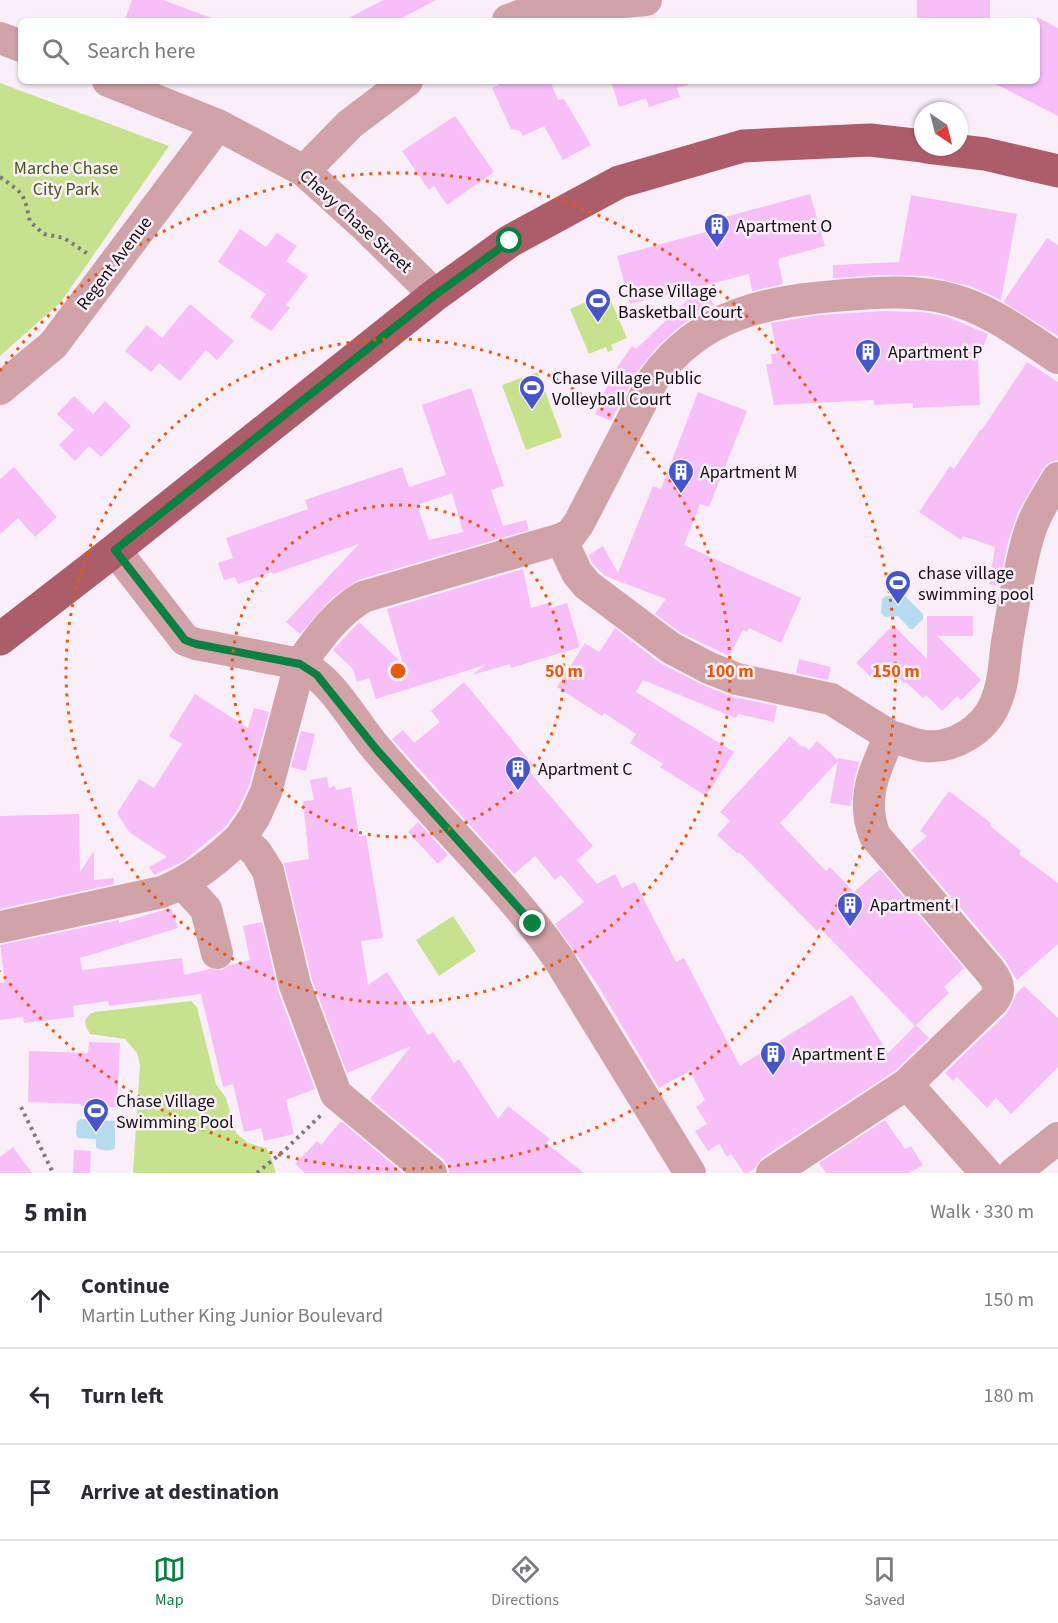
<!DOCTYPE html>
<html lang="en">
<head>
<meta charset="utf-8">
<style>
  :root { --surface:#fff; --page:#f2f2f3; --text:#2b2b33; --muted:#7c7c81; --line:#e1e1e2; --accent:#0b8043 }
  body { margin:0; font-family:"Source Sans 3",sans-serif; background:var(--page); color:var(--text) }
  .compass { position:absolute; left:914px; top:102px; width:54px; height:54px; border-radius:50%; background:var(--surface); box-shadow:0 2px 4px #0004; rotate:145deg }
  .stop { position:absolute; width:18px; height:18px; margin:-14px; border:4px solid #0b8043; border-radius:50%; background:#fff }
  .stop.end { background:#0b8043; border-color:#fff; box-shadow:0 2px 6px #0008 }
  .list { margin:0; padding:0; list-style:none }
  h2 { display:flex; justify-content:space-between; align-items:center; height:78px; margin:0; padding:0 24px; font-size:26px }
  h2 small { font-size:20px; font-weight:400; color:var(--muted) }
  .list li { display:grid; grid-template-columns:39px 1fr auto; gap:18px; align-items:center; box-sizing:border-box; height:96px; padding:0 24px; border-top:2px solid var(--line) }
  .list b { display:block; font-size:22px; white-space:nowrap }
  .list p { margin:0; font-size:20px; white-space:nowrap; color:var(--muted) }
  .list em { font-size:20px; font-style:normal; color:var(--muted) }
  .icon { flex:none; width:33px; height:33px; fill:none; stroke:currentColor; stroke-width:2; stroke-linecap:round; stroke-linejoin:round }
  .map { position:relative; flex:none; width:1058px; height:1173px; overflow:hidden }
  .search { position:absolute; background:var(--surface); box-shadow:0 2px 4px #0004; left:18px; right:18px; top:18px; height:66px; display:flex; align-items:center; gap:15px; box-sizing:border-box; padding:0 21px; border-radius:9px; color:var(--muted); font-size:22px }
  .sheet { height:366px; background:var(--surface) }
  nav { display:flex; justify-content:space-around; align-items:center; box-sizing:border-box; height:84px; border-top:2px solid var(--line); background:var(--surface); font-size:16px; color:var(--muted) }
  nav a { display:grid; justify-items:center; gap:3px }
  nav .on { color:var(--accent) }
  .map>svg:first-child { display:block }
  .green { fill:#c7e28f }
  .water { fill:#b6dbf1 }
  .building { fill:#f7bef8; fill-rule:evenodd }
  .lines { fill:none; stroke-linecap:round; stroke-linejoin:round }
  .path { stroke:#807a80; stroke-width:4; stroke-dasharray:3 4.5; stroke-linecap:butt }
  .minor { stroke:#d1a2a8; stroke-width:32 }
  .major { stroke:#ad5c6a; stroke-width:33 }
  .route { stroke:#0b8043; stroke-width:8 }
  .ring { fill:none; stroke:#e8590c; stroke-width:3; stroke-dasharray:3 6 }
  .labels { text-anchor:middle; stroke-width:5; stroke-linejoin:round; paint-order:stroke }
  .park-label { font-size:18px; fill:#475917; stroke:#faeff9 }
  .street-label { font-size:18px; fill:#120f12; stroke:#faeff9 }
  .poi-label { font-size:18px; fill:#120f12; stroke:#faeff9; text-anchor:start }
  .centre { fill:#e8590c; stroke:#faeff9; stroke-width:3 }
  .ring-label { font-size:18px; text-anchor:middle; font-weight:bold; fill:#e8590c; stroke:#faeff9; stroke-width:5; stroke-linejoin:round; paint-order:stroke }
</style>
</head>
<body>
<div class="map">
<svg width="1058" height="1173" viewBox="0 0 1058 1173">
  <rect width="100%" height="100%" fill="#faeff9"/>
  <!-- green -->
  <path class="green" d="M0,83L169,146L61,302L0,356Z
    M607,292L627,338L611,345L613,350L608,352L606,347L589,354L570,309L586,302L585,298L591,294L593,298Z
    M538,372L562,437L526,450L502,385Z
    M453,916L476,951L439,976L416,940Z
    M191,1001L197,1007L216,1084L226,1098L236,1133L248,1143L266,1148L270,1154L276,1173H133L140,1065L137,1053L125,1039L90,1034L86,1027L85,1020L90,1014L95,1012Z"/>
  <!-- water -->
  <path class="water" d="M886,596H905L923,614V619L913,629H910L898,616L885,617L881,613L882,599Z
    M80,1119L115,1121V1148C111,1152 99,1151 96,1147V1139L78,1138L76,1134L77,1122Z"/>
  <!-- building -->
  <path class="building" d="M132,0H163L214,19V21H124Z
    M383,0H436L396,21H343Z
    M917,0H990V21H917Z
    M1037,17L1058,28V116L990,81H1037Z
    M506,81H550L558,100L564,99L591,145L563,160L544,126L523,136L520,131L511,129L492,88Z
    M611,81H688V85L677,88L680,97L649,107L646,98L619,107Z
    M455,116L494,172L447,205L434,186L429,190L402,151Z
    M810,194L825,246L778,259L783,284L752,291L749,274L702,286L714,305L683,324L658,346L637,372L611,421L595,414L608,384L606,383L632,346L636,349L703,285L630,304L617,256L713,230L710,221Z
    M911,195L1017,214L1001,300L970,286L927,276L885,275L833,278V265L899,262Z
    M240,229L266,247L277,233L297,246L286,261L308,276L286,305L290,308L271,331L250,317L266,294L218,262Z
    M1047,238L1058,245V336L1003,302Z
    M190,304L234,341L217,360L206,350L180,381L159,363L151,372L125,351L147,325L162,338Z
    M885,311L922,312L945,316L988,334L978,359L980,405L913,408V403L874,405V400L774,405L766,364H772L771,354H777L771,323L820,315Z
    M1027,362L1058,382V460L1049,463L1043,469L1018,512L1008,542L999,586L989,584L995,547L963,536L961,540L919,512L950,466L954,469L981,429V431Z
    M471,388L504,486L491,490L503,526L526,520L529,530L358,580L332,598L300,634L286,622L359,544L273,574L272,572L238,584L235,577L224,580L218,563L233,558L226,538L308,509L305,500L402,467L409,487L446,475L422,405ZM452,493L463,532L429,540L417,505Z
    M698,392L747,411L709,507L700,504L684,545L801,598L781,643L749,628L747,632L743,630L729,656L681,633L655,614L666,599L605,576L592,563L589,555L603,546L618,573L653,486L661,489Z
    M74,396L93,414L105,401L131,426L101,457L89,446L75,461L59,445L74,430L57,414Z
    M14,467L57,517L35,537L18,518L0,534V479Z
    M523,569L531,608L549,603L550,608L567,603L580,647L511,668L510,664L472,675L485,665L376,699L369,678L357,682L353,669L333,650L359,622L403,664L387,609Z
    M927,616H973V636H937L981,680L961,700L957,696L942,711L926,695L923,698L906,682L904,683L885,665L872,678L856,663L893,625L927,659Z
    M615,628L660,663L701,684L733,697L777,706L774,722L738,714L736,718L643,680L636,692L734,752L706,796L660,767L663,764L630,743L636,734L604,713L602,716L557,687L585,643L599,652Z
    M799,659L831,667L828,680L796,673Z
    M464,682L533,765L528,770L593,846L577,860L597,884L615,874L622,888L635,882L676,962L684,958L740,1066L852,995L888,1053L916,1025L929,1038L896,1070L762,1158L755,1168L748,1173H744L731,1154L727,1157L719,1144L708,1151L695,1131L707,1124L696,1107L705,1100L690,1071L659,1088L597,984L555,924L584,902L561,875L555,880L535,856L514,874L392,739L403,730L414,743L440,722L431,711Z
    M195,694L248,728L254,708L269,712L249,786L238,809L226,826L184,861L154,875L149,867L167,857L129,832L117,813L139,779L154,788L182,744L169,736Z
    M301,731L315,734L306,771L291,767Z
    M790,736L802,747L804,746L809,750L817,741L838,760V758L859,762L854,781L851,806L830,803L838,761L780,823L826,871L830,867L854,892L880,869L964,968L944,987L949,993L915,1026L820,928L817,931L739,852L738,854L717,835L730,821L720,812Z
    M327,777L329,788L335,786L336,790L351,787L359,837L366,835L383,938L361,941L368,985L387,972L428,1035L433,1032L454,1063L459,1059L498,1119L508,1106L550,1139L546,1143L584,1173H449L448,1166L443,1159L370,1099L411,1046L347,1073L312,980L284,863L309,859L303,801L314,800L310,780Z
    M949,791L991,823L990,826L1021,851L1019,854L1058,883V944L1017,980L1004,959L911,850L927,836L920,831Z
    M79,814L80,872L94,851V880L114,878V884L0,909V816Z
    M418,822L448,855L438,864L408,832Z
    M171,908L178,928L80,958L82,970L182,958L184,975L210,969L222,970L230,965L250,960L243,926L262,922L278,991L315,1089L286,1100L294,1134L264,1141L261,1128L244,1132L233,1084L223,1087L201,994L109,1006L108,1001L73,1006L74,1017L24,1023L23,1017L0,1020V983L5,982L0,945L119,920V923Z
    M1024,986L1058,1018V1067L1011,1114L996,1098L987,1108L957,1077L953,1081L945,1073L1006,1014L1012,1004L1016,994Z
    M89,1042L120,1043L117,1107L81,1106V1104L28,1102L29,1051L88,1053Z
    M885,1120L905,1149L911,1146L923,1165L909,1173H826L819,1163Z
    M340,1122H342L403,1173H305L295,1164L317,1141L321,1145Z
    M13,1147L32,1173H0V1157Z
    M74,1150L91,1151L90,1173H73Z"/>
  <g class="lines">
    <!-- path -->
    <path class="path" d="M0,177C24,194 24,193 30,222L44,234L64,238L88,254
      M21,1107L53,1173
      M257,1173L286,1149L321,1115"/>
    <!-- minor -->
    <path class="minor" d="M508,20L539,9L646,0
      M0,38L21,46
      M108,81L218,125L304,171L367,228L435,295
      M304,171L350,124L407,81
      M0,389L53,345L218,125
      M561,539L577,573L587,585L671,648L709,668L737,679L831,699L890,736C875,769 860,799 875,836L990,971C998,981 1002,990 993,1001L907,1084L986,1173
      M115,550L185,640L196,644L300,664C319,638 335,614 363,597L561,539L571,534L579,523L653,380C701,312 769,301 846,295C880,292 916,290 950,299C990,309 1024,336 1058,358
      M890,736C901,739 914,745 925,746C953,749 984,730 995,704C1004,684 1004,663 1007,642C1013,608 1019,567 1029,534C1035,514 1047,496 1058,478
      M183,884L206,909L217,953
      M0,927L162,892C192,880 216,861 240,838
      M431,1173L336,1094L295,985L268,871L256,852L240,838L254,818L266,792L300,664C334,681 352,720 376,748C430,812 492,871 543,937L558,958L690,1173
      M772,1173L907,1084
      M1014,1173L1058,1138"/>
    <!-- major -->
    <path class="major" d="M927,147L985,154L1058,171
      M0,639L115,550L435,295L510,241L619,182L743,146L870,140L923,146"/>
  </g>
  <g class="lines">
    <!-- route -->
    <path class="route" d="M510,241L435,295L115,550L185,640L196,644L300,664L317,675L376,749L533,924"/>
  </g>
  <!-- distance rings -->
  <g class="ring">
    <circle cx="398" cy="671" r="166"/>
    <circle cx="398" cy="671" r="332"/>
    <path d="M0 371A498 498 0 1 1 0 971"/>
  </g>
  <!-- icons -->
  <defs>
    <symbol id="building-pin" viewBox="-11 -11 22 30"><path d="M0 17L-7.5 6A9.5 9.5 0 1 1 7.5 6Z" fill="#4556ca" stroke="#faeff9"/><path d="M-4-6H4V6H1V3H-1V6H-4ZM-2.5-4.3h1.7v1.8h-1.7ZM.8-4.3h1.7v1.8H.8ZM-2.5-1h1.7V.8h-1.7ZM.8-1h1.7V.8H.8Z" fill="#fff"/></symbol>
    <symbol id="stadium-pin" viewBox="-11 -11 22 30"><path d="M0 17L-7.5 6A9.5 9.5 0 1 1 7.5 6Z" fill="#4556ca" stroke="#faeff9"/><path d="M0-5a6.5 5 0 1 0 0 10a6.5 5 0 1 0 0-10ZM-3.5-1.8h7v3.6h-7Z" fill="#fff"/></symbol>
  </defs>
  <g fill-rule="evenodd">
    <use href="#building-pin" x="702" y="211" width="30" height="40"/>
    <use href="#stadium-pin" x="583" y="286" width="30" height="40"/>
    <use href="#building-pin" x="853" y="337" width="30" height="40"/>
    <use href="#stadium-pin" x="517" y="373" width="30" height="40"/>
    <use href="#building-pin" x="666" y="457" width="30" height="40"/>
    <use href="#stadium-pin" x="883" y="568" width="30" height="40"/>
    <use href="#building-pin" x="503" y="754" width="30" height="40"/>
    <use href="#building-pin" x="835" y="890" width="30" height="40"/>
    <use href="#building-pin" x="758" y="1039" width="30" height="40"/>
    <use href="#stadium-pin" x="81" y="1096" width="30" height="40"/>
  </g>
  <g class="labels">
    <!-- park labels -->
    <g class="park-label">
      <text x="66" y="174">Marche Chase<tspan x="66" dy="21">City Park</tspan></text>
    </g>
    <!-- street labels -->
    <g class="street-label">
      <text transform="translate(356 221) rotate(42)" y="6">Chevy Chase Street</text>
      <text transform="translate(114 263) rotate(-53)" y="6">Regent Avenue</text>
    </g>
    <!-- poi labels -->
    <g class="poi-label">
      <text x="736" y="232">Apartment O</text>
      <text x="618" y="297">Chase Village<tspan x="618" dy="21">Basketball Court</tspan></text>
      <text x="888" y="358">Apartment P</text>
      <text x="552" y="384">Chase Village Public<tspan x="552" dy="21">Volleyball Court</tspan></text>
      <text x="700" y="478">Apartment M</text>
      <text x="918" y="579">chase village<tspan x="918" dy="21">swimming pool</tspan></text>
      <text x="538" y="775">Apartment C</text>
      <text x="870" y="911">Apartment I</text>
      <text x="792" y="1060">Apartment E</text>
      <text x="116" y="1107">Chase Village<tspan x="116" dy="21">Swimming Pool</tspan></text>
    </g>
  </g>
  <circle cx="398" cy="671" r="9" class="centre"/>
  <g class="ring-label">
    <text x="564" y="677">50 m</text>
    <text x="730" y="677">100 m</text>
    <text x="896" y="677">150 m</text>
  </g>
</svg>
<svg class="compass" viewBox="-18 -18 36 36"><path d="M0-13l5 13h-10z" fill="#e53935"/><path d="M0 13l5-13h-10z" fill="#7c7c81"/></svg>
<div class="stop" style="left:510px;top:241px"></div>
<div class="stop end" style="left:533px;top:924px"></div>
<div class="search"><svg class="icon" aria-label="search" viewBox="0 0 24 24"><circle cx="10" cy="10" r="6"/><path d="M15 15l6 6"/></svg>Search here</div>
</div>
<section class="sheet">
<h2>5 min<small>Walk · 330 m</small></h2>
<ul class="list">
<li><svg class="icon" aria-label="ahead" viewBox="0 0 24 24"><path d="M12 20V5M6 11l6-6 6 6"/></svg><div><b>Continue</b><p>Martin Luther King Junior Boulevard</p></div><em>150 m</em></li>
<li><svg class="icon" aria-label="left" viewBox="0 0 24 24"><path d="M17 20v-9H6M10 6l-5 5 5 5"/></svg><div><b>Turn left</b></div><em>180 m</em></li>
<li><svg class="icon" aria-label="arrive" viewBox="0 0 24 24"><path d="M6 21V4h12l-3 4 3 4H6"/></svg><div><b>Arrive at destination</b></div></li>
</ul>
</section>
<nav>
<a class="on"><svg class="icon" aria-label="map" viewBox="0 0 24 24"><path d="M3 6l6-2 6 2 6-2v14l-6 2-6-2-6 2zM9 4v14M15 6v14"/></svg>Map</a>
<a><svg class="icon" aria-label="directions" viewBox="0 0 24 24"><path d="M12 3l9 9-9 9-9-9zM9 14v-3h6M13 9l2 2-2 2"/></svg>Directions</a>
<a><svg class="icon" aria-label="saved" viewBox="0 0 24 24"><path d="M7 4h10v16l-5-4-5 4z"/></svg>Saved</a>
</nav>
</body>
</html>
